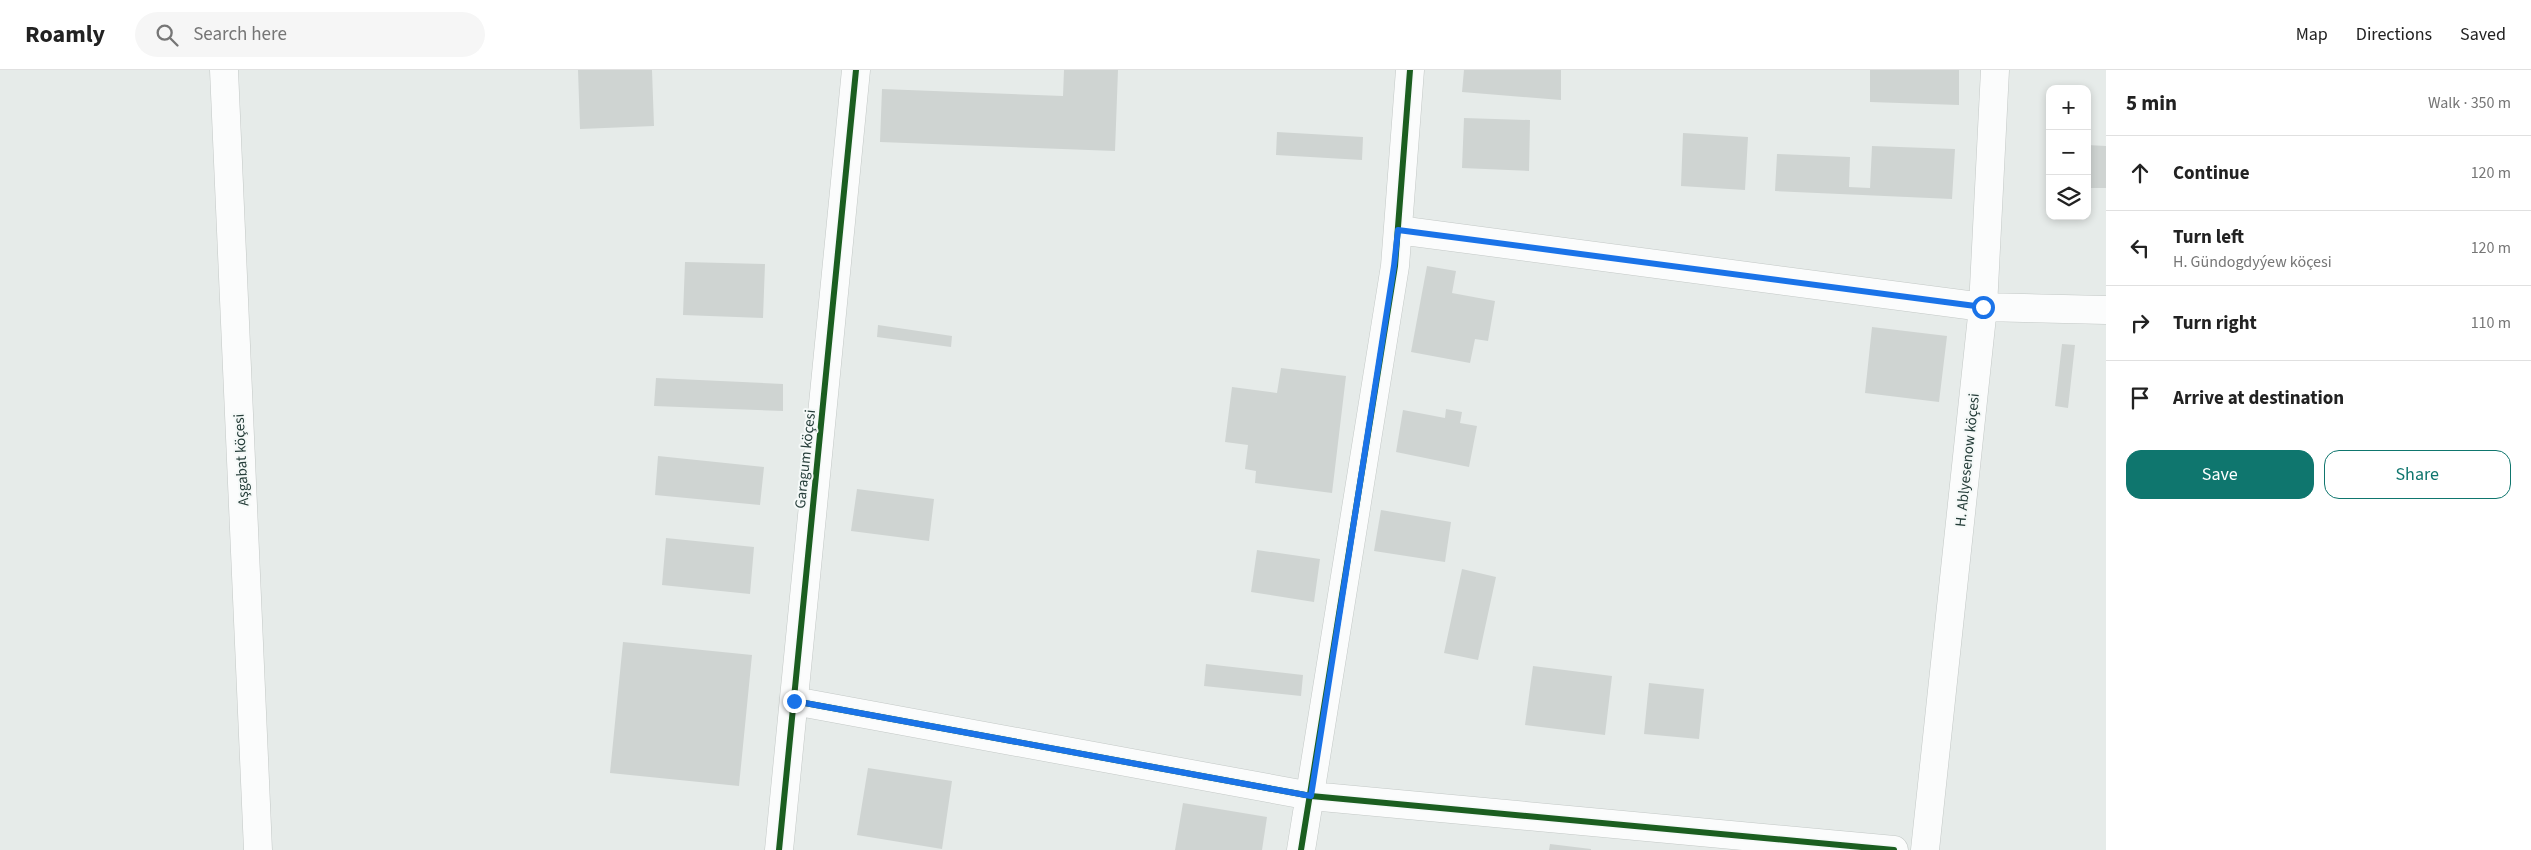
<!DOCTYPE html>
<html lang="en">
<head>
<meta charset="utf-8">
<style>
  :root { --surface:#fff; --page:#f6f6f6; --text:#222; --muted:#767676; --line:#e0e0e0; --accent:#0f766e }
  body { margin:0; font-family:"Source Sans 3",sans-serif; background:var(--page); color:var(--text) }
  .controls { position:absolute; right:15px; top:15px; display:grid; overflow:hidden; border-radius:10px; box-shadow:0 2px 8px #0003 }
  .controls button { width:45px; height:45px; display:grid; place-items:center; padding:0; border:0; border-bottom:1px solid var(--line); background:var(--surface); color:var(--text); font:25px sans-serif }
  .stop { position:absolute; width:15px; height:15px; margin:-11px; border:4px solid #1a73e8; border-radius:50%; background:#fff }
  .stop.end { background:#1a73e8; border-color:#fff; box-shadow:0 1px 5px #0008 }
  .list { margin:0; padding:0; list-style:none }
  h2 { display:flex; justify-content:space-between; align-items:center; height:65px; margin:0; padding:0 20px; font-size:21px }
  h2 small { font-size:16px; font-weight:400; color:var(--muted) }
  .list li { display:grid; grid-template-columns:32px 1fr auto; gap:15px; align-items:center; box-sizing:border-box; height:75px; padding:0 20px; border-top:1px solid var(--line) }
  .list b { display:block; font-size:19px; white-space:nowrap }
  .list p { margin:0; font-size:16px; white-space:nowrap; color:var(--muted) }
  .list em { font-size:16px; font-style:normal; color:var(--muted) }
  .actions { display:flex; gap:10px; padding:15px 20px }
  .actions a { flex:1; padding:11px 0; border:1px solid var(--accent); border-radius:15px; text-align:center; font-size:18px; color:var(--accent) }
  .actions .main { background:var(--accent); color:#fff }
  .icon { flex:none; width:28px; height:28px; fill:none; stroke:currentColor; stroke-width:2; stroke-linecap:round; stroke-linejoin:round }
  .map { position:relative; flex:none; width:2106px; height:780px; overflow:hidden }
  header { display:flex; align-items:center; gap:30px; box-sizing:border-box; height:70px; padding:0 25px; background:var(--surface); border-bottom:1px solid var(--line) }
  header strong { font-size:24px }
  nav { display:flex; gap:28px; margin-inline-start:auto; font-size:18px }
  .search { width:350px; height:45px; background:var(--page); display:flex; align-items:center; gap:12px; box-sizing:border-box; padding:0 18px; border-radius:28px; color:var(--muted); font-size:19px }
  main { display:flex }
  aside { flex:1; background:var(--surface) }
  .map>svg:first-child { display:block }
  .building { fill:#cfd4d2 }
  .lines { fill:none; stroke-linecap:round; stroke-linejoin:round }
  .minor-casing { stroke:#c3c8c6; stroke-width:29 }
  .minor { stroke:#fbfcfc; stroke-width:28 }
  .cycleway-casing { stroke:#f5f9f8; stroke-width:9 }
  .cycleway { stroke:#1b5e20; stroke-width:6 }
  .route { stroke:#1a73e8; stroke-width:6 }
  .labels { text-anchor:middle; stroke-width:4; stroke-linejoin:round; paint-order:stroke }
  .street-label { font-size:15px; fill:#253d39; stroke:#f5f9f8 }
</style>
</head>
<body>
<header>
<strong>Roamly</strong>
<div class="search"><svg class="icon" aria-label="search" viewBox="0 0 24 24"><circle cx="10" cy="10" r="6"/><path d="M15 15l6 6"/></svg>Search here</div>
<nav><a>Map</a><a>Directions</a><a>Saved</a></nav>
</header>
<main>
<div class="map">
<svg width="2106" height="780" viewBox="0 0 2106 780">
  <rect width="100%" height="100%" fill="#e6ebe9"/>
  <!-- building -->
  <path class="building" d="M578,0H652L654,56L580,59Z
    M1064,0H1118L1115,81L880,72L882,19L1063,26Z
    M1464,0H1561V30L1462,22Z
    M1870,0H1959V35L1870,32Z
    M1464,48L1530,50L1529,101L1462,98Z
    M1277,62L1363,67L1362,90L1276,85Z
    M1683,63L1748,67L1745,120L1681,116Z
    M2087,75L2106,76V118H2087Z
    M1872,76L1955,79L1952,129L1775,121L1777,84L1850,87L1849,117L1870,118Z
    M685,192L765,194L763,248L683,245Z
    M1427,196L1456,201L1452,223L1495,231L1488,271L1475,269L1470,293L1411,282Z
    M878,255L952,266L951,277L877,267Z
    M1872,257L1947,266L1939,332L1865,323Z
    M2062,274L2075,275L2068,338L2055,336Z
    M1281,298L1346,306L1332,423L1255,413L1256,401L1245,399L1248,375L1225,372L1232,317L1277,323Z
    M656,308L783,314V341L654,336Z
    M1446,339L1462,342L1460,353L1477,356L1469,397L1396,382L1403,340L1445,348Z
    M658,386L764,397L760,435L655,425Z
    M857,419L934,429L929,471L851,461Z
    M1381,440L1451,452L1445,492L1374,481Z
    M666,468L754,477L750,524L662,515Z
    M1257,480L1320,489L1314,532L1251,522Z
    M1462,499L1496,507L1478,590L1444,583Z
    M623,572L752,585L739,716L610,703Z
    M1206,594L1303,605L1301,626L1204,616Z
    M1533,596L1612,606L1605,665L1525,655Z
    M1649,613L1704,619L1699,669L1644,664Z
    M868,698L952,711L942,779L857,765Z
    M1183,733L1267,747L1262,780H1175Z
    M1550,774L1591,779V780H1549Z"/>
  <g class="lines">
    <defs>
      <path id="minor" d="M224,0L258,780
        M1398,160L1983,237L2106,240
        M794,631L1311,726L1894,780
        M779,780L856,0
        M1301,780L1395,196L1410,0
        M1925,780L1983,237L1995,0"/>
    </defs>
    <!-- minor casing -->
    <use href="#minor" class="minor-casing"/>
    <!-- minor -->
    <use href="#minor" class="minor"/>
    <defs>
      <path id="cycleway" d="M794,631L1311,726L1894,780
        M779,780L856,0
        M1301,780L1395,196L1410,0"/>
    </defs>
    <!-- cycleway casing -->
    <use href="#cycleway" class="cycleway-casing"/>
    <!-- cycleway -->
    <use href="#cycleway" class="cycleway"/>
  </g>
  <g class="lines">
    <!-- route -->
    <path class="route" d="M794,631L1311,726L1394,196L1398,160L1983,237"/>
  </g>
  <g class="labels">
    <!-- street labels -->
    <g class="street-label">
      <text transform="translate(805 389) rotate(-84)" y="5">Garagum köçesi</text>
      <text transform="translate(241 390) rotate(-93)" y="5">Aşgabat köçesi</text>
      <text transform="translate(1967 390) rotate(-84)" y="5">H. Ablyesenow köçesi</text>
    </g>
  </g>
</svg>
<div class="controls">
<button>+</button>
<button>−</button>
<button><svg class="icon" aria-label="layers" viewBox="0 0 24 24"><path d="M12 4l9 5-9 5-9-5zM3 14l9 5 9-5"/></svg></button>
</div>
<div class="stop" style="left:1983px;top:237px"></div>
<div class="stop end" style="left:794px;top:631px"></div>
</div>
<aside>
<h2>5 min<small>Walk · 350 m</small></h2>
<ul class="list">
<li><svg class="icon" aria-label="ahead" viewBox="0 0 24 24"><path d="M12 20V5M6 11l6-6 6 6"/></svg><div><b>Continue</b></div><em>120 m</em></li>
<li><svg class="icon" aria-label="left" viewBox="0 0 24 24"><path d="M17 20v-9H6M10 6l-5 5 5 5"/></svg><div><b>Turn left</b><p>H. Gündogdyýew köçesi</p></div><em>120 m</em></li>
<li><svg class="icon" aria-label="right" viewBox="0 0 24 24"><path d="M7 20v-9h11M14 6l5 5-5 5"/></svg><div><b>Turn right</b></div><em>110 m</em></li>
<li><svg class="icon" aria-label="arrive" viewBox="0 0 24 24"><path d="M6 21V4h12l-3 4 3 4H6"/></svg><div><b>Arrive at destination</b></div></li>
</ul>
<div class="actions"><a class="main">Save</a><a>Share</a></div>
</aside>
</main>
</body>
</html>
